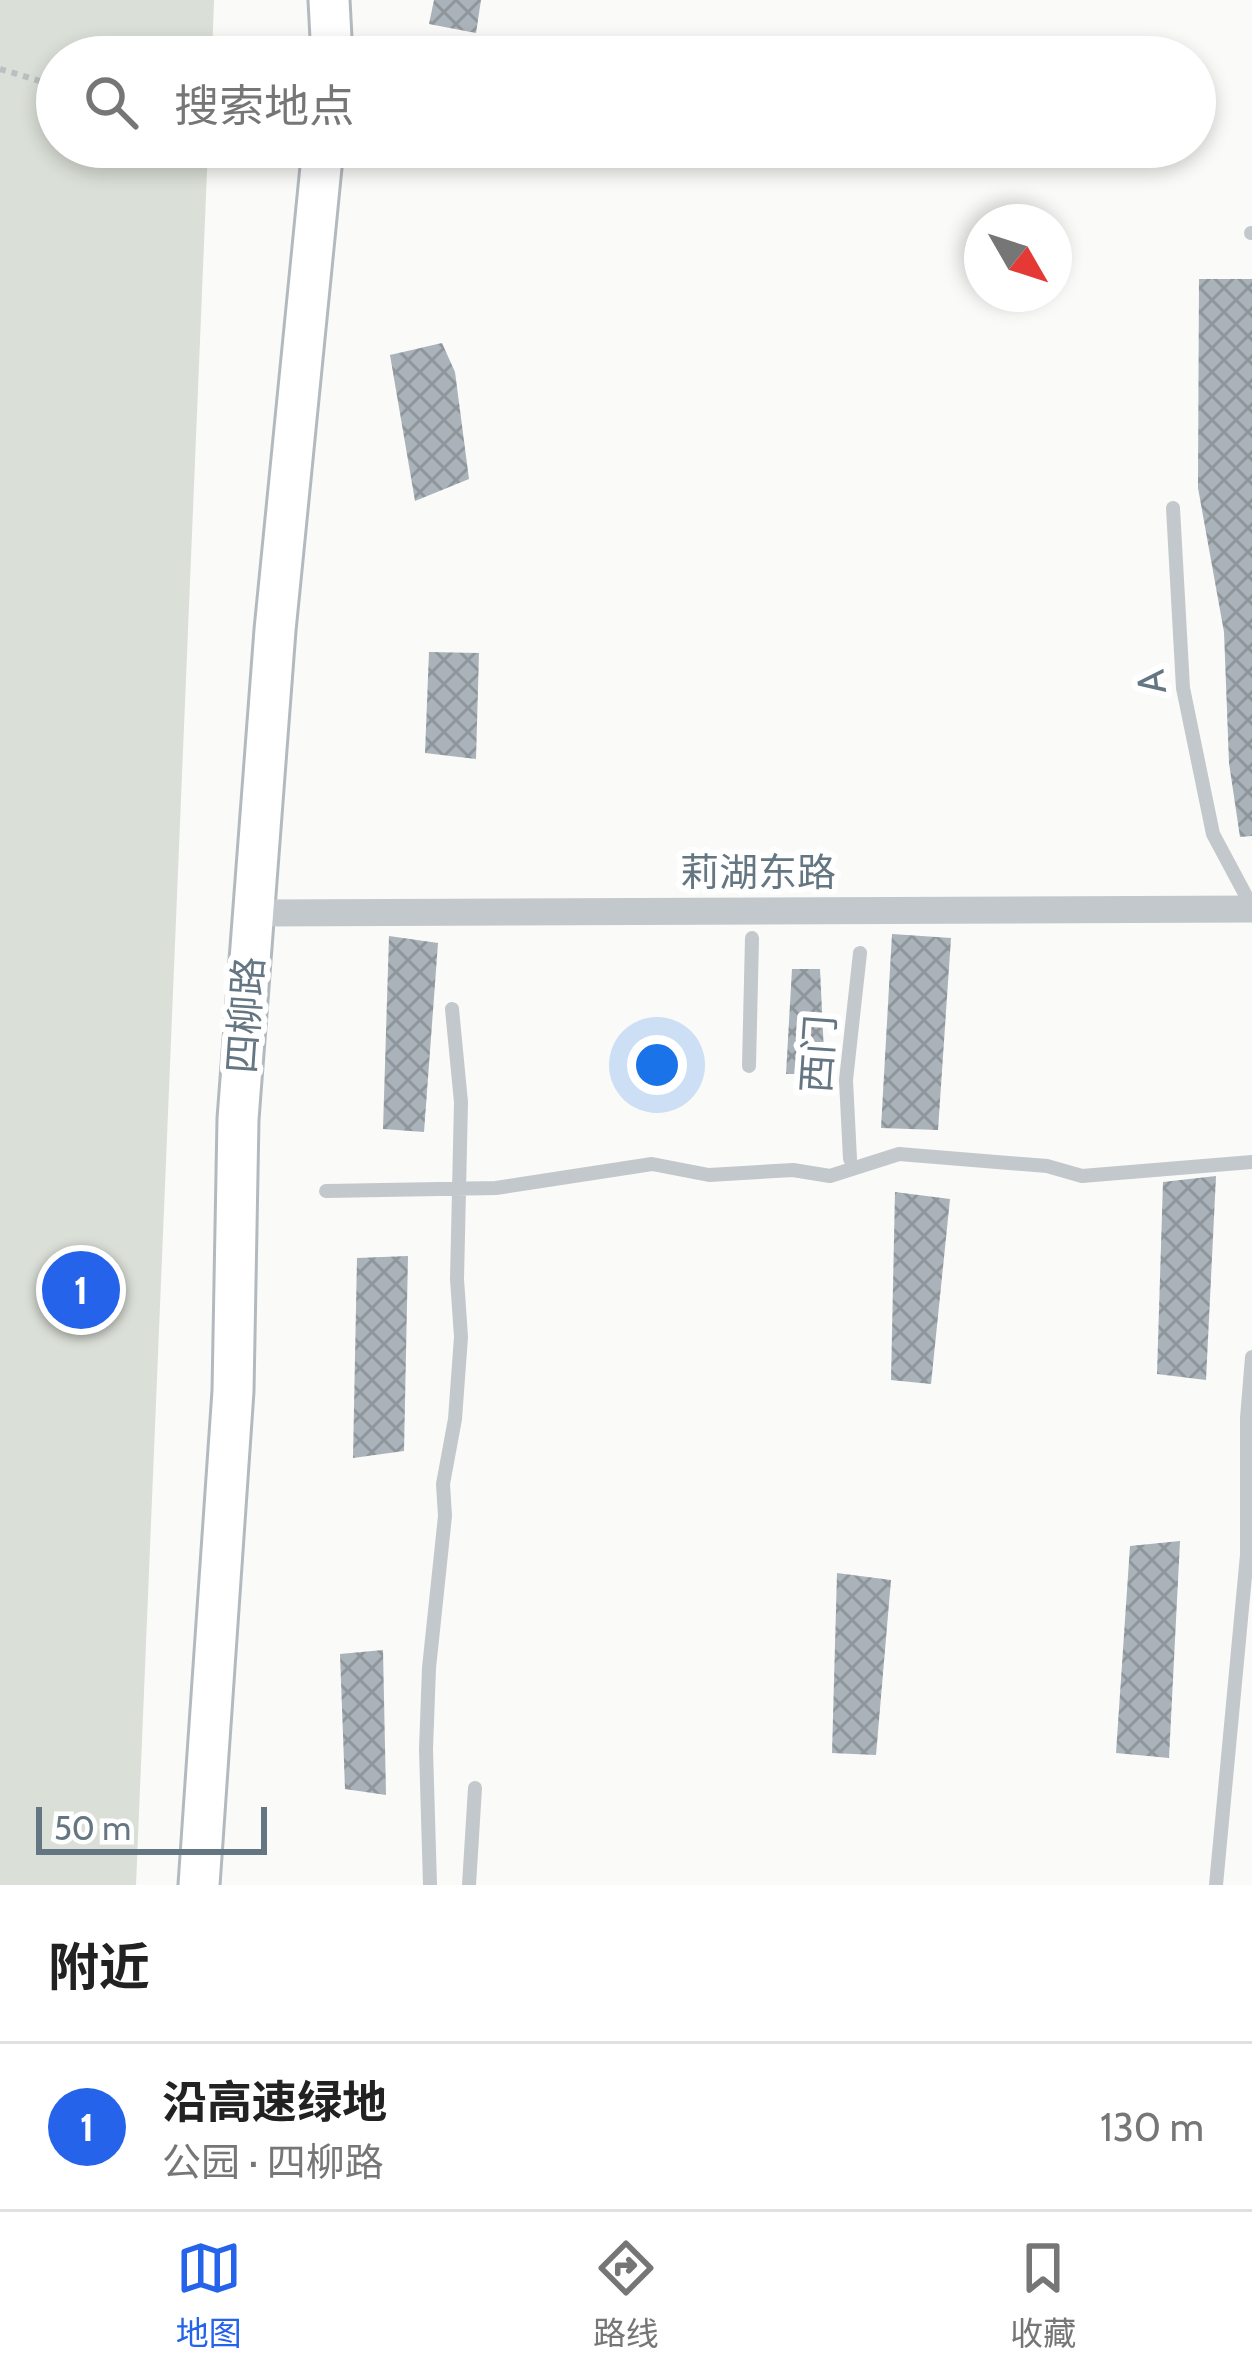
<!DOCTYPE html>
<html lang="zh">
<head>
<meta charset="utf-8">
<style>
  :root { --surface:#fff; --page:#f6f6f6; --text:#222; --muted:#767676; --line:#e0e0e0; --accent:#2563eb }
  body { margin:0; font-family:Cabin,"Noto Sans SC",sans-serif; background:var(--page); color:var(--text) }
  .compass { position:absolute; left:964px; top:204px; width:108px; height:108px; border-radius:50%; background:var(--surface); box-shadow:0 6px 18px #0003; rotate:129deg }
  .scale { position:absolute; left:36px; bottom:30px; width:231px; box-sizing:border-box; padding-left:12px; border:6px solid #657683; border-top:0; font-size:33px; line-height:42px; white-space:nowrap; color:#657683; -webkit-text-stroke:9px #fff; paint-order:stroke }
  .you { position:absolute; left:657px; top:1065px; width:42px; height:42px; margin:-30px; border:9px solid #fff; border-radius:50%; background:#1a73e8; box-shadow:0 0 0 18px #1a73e833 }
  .badge { display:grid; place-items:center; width:78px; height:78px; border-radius:50%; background:var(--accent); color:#fff; font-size:39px; font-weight:700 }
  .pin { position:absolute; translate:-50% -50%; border:6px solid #fff; box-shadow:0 3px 12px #0006 }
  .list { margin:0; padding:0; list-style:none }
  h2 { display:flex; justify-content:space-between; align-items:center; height:156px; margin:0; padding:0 48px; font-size:51px }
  h2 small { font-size:39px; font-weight:400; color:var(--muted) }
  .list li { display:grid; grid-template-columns:78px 1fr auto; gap:36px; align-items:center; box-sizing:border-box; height:168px; padding:0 48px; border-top:3px solid var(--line) }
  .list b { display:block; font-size:45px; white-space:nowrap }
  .list p { margin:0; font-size:39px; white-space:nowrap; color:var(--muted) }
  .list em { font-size:39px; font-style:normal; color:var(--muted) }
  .icon { flex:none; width:66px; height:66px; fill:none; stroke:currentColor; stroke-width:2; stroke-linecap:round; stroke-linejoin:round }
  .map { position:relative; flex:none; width:1252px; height:1885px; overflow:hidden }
  .search { position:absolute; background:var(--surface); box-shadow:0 6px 18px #0003; left:36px; right:36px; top:36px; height:132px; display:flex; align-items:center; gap:30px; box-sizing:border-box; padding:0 42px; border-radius:66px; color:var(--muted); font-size:45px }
  .sheet { height:324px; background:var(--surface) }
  nav { display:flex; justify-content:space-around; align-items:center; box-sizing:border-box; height:168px; border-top:3px solid var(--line); background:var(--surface); font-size:33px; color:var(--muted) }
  nav a { display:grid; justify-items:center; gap:6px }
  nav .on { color:var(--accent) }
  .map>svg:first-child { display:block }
  .green { fill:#dadfd7 }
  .building { fill:url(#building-cross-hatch) }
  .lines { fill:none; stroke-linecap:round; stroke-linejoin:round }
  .secondary-casing { stroke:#b3babf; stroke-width:45 }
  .path { stroke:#bbbfc2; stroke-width:6; stroke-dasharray:6 6; stroke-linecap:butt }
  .lane { stroke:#c3c8cc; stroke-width:14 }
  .street { stroke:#c3c8cc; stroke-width:27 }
  .secondary { stroke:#fff; stroke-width:39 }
  .labels { text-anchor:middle; stroke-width:12; stroke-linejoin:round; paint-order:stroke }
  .street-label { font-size:39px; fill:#657683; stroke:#fff }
</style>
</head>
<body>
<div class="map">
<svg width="1252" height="1885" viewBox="0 0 1252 1885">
  <defs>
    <pattern id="building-cross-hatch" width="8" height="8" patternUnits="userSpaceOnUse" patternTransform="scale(3)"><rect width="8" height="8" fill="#aab3b9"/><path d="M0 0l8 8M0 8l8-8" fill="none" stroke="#8e969c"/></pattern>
  </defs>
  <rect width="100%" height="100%" fill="#fafaf8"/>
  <!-- green -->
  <path class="green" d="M0,0H214L212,57H57V147H208L136,1885H0Z"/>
  <!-- building -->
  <path class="building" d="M434,0H481L476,33L429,24Z
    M1199,279H1252V836L1240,837L1229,763L1224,632L1198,488Z
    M442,343L455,372L469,479L415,501L390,355Z
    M429,652L479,653L476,759L425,753Z
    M892,934L951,938L938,1130L881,1128Z
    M389,936L438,943L424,1132L383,1129Z
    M792,969H820L825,1074H786Z
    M1216,1176L1206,1380L1157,1374L1163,1182Z
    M895,1192L950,1199L931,1384L891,1380Z
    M408,1256L404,1451L353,1458L357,1258Z
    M1180,1541L1169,1758L1116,1753L1130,1546Z
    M837,1573L891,1580L876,1755L832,1753Z
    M383,1650L386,1795L345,1789L340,1654Z"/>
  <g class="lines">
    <defs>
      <path id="secondary" d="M329,0L332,57
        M199,1885L233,1391L238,1119L275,630L323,147"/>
    </defs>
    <!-- secondary casing -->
    <use href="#secondary" class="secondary-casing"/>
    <!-- path -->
    <path class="path" d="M0,69L57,86"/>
    <!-- lane -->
    <path class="lane" d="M1251,233H1252
      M1173,508L1183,688L1213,834L1252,907
      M749,1066L752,938
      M850,1159L846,1080L860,953
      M326,1191L496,1188L652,1164L709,1175L793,1170L830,1176L899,1154L1047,1166L1082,1176L1252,1162
      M430,1885L426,1749L429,1668L445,1516L443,1484L455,1419L461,1337L457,1279L461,1102L452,1009
      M469,1885L475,1788
      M1216,1885L1247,1555V1418L1252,1357"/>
    <!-- street -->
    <path class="street" d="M264,913L1252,909"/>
    <!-- secondary -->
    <use href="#secondary" class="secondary"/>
  </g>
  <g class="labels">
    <!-- street labels -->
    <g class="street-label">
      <text transform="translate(1151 682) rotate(-97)" y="14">A</text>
      <text x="758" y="886">莉湖东路</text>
      <text transform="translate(245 1015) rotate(-86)" y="14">四柳路</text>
      <text transform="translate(818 1054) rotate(-86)" y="14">西门</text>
    </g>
  </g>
</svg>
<svg class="compass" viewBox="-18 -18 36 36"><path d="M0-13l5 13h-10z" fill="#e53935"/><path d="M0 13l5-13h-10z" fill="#767676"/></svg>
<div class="scale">50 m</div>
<div class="you"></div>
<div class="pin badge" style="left:81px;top:1290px">1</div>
<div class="search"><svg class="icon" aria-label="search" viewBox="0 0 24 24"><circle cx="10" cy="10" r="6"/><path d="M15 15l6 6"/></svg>搜索地点</div>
</div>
<section class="sheet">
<h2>附近<small></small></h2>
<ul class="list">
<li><span class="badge">1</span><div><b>沿高速绿地</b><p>公园 · 四柳路</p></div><em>130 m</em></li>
</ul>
</section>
<nav>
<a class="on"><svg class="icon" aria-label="map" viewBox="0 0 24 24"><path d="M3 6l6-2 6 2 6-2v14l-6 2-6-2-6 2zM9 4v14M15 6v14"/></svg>地图</a>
<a><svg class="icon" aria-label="directions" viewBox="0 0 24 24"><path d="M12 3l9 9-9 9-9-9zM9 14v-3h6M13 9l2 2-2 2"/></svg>路线</a>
<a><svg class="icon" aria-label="saved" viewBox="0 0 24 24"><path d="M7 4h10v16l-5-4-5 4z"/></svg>收藏</a>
</nav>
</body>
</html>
